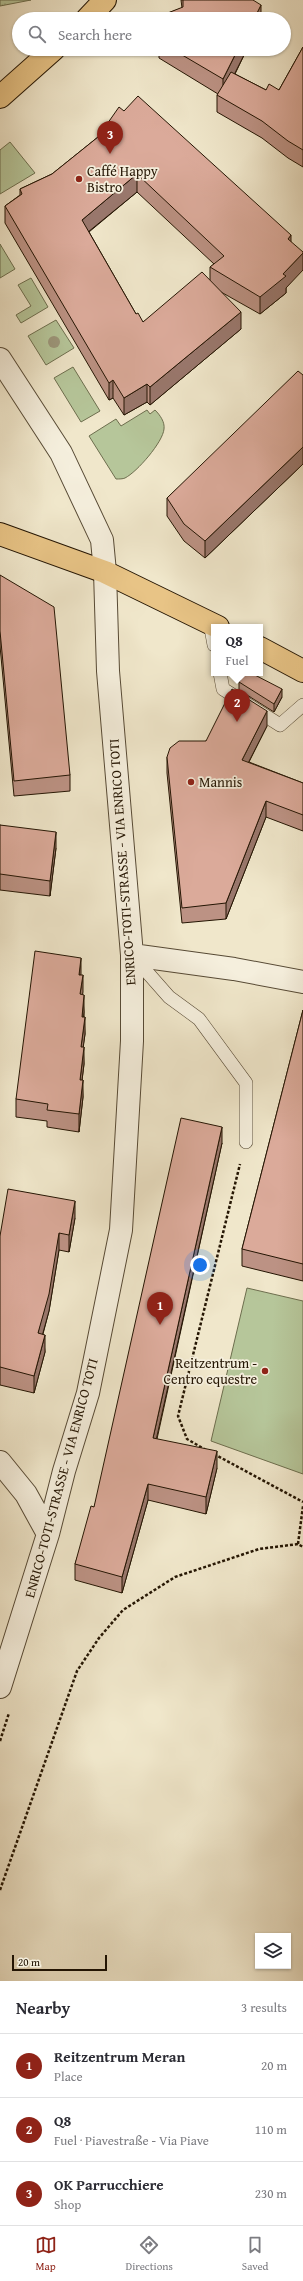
<!DOCTYPE html>
<html lang="en">
<head>
<meta charset="utf-8">
<style>
  :root { --surface:#fff; --page:#f2f2f3; --text:#2b2b33; --muted:#7c7c81; --line:#e1e1e2; --accent:#8f2418 }
  body { margin:0; font-family:"Gentium Book Plus",serif; background:var(--page); color:var(--text) }
  .controls { position:absolute; right:12px; bottom:12px; display:grid; overflow:hidden; border-radius:0px; box-shadow:0 1px 3px #0004 }
  .controls button { width:36px; height:36px; display:grid; place-items:center; padding:0; border:0; border-bottom:1px solid var(--line); background:var(--surface); color:var(--text); font:20px sans-serif }
  .scale { position:absolute; left:12px; bottom:10px; width:95px; box-sizing:border-box; padding-left:4px; border:2px solid #241503; border-top:0; font-size:11px; line-height:14px; white-space:nowrap; color:#241503; -webkit-text-stroke:3px #f5efdd; paint-order:stroke }
  .you { position:absolute; left:200px; top:1265px; width:14px; height:14px; margin:-10px; border:3px solid #fff; border-radius:50%; background:#1a73e8; box-shadow:0 0 0 6px #1a73e833 }
  .badge { display:grid; place-items:center; width:26px; height:26px; border-radius:50%; background:var(--accent); color:#fff; font-size:13px; font-weight:700 }
  .pin { position:absolute; translate:-50% -33px; filter:drop-shadow(0 1px 2px #0008) }
  .pin::after { content:''; position:absolute; top:21px; width:14px; height:12px; background:inherit; clip-path:polygon(0 0,100% 0,50% 100%) }
  .popup { position:absolute; left:211px; top:624px; width:52px; height:52px; box-sizing:border-box; display:grid; place-content:center; border-radius:0px; background:var(--surface); filter:drop-shadow(0 1px 3px #0005); font-size:13px; white-space:nowrap; color:var(--muted) }
  .popup b { font-size:15px; color:var(--text) }
  .popup::after { content:''; position:absolute; left:50%; top:100%; margin-left:-8px; border:8px solid transparent; border-top-color:var(--surface) }
  .list { margin:0; padding:0; list-style:none }
  h2 { display:flex; justify-content:space-between; align-items:center; height:52px; margin:0; padding:0 16px; font-size:17px }
  h2 small { font-size:13px; font-weight:400; color:var(--muted) }
  .list li { display:grid; grid-template-columns:26px 1fr auto; gap:12px; align-items:center; box-sizing:border-box; height:64px; padding:0 16px; border-top:1px solid var(--line) }
  .list b { display:block; font-size:15px; white-space:nowrap }
  .list p { margin:0; font-size:13px; white-space:nowrap; color:var(--muted) }
  .list em { font-size:13px; font-style:normal; color:var(--muted) }
  .icon { flex:none; width:22px; height:22px; fill:none; stroke:currentColor; stroke-width:2; stroke-linecap:round; stroke-linejoin:round }
  .map { position:relative; flex:none; width:303px; height:1981px; overflow:hidden }
  .search { position:absolute; background:var(--surface); box-shadow:0 1px 3px #0004; left:12px; right:12px; top:12px; height:44px; display:flex; align-items:center; gap:10px; box-sizing:border-box; padding:0 14px; border-radius:22px; color:var(--muted); font-size:15px }
  .sheet { height:244px; background:var(--surface) }
  nav { display:flex; justify-content:space-around; align-items:center; box-sizing:border-box; height:56px; border-top:1px solid var(--line); background:var(--surface); font-size:11px; color:var(--muted) }
  nav a { display:grid; justify-items:center; gap:2px }
  nav .on { color:var(--accent) }
  .map>svg:first-child { display:block }
  .green { fill:#b6c69a; stroke:#6d6e4e }
  .park { fill:url(#park-tufts); stroke:#6d6e4e }
  .lines { fill:none; stroke-linecap:round; stroke-linejoin:round }
  .service-casing { stroke:#574a35; stroke-width:14 }
  .minor-casing { stroke:#574a35; stroke-width:24 }
  .primary-casing { stroke:#241503; stroke-width:24 }
  .path { stroke:#241503; stroke-width:2.5; stroke-dasharray:3 2; stroke-linecap:butt }
  .service { stroke:#f5efdd; stroke-width:13 }
  .minor { stroke:#f5efdd; stroke-width:22 }
  .primary { stroke:#e8c486; stroke-width:22 }
  .tree { fill:#9c967a }
  .wall { fill:#bc9284; stroke:#241503; fill-rule:evenodd }
  .shaded-wall { fill:#99776c; stroke:#241503 }
  .building { fill:#dbaa9a; stroke:#241503 }
  .poi-dot { fill:#8f2418; stroke:#f5efdd; stroke-width:1.5 }
  .labels { text-anchor:middle; stroke-width:3.5; stroke-linejoin:round; paint-order:stroke }
  .poi-label { font-size:14px; fill:#241503; stroke:#f5efdd; text-anchor:start }
  .street-label { font-size:14px; fill:#241503; stroke:#f5efdd }
</style>
</head>
<body>
<div class="map">
<svg width="303" height="1981" viewBox="0 0 303 1981">
  <defs>
    <pattern id="park-tufts" width="24" height="20" patternUnits="userSpaceOnUse"><rect width="24" height="20" fill="#b6c69a"/><path d="M3 7l-1-3M5 7V3M7 7l1-3M15 17l-1-3M17 17v-4M19 17l1-3" fill="none" stroke="#9ca983"/></pattern>
  </defs>
  <rect width="100%" height="100%" fill="#f0e7cb"/>
  <filter id="stains"><feTurbulence type="fractalNoise" baseFrequency=".005" numOctaves="4"/><feColorMatrix values="0 0 0 0 .2 0 0 0 0 .09 0 0 0 0 .02 0 0 0 .5 -.17"/></filter>
  <radialGradient id="worn" r=".72"><stop offset=".6" stop-color="#630" stop-opacity="0"/><stop offset="1" stop-color="#630" stop-opacity=".3"/></radialGradient>
  <!-- green -->
  <path class="green" d="M10,142L35,173L0,194V150Z
    M0,244L15,269L0,278Z
    M31,278L48,307L21,323L16,315L31,306L18,285Z
    M56,320L74,348L46,365L28,336Z
    M73,367L100,411L81,422L54,378Z
    M147,410L150,414L155,410C160,415 165,422 164,429C163,442 137,472 125,478C123,479 119,479 116,479L89,436L116,419L121,426Z
    M247,1288L303,1301V1474L211,1441Z"/>
  <!-- park -->
  <path class="park" d="M0,0H31L0,6Z"/>
  <g class="lines">
    <defs>
      <path id="service" d="M210,623L214,645
        M220,673L223,689L280,725L303,705
        M132,955L169,997L199,1019L246,1083V1142"/>
      <path id="minor" d="M0,359L61,453L102,540L105,572L108,671L132,955V1041L121,1230L88,1393L64,1471L48,1534L0,1687
        M132,955L234,969L303,982
        M0,1462L26,1494L48,1534"/>
      <path id="primary" d="M87,19L105,0
        M0,97L54,49
        M0,534L105,572L218,627
        M260,648L303,671"/>
    </defs>
    <!-- service casing -->
    <use href="#service" class="service-casing"/>
    <!-- minor casing -->
    <use href="#minor" class="minor-casing"/>
    <!-- primary casing -->
    <use href="#primary" class="primary-casing"/>
    <!-- path -->
    <path class="path" d="M206,1450L187,1439L178,1416L240,1164
      M214,1454L303,1502
      M298,1544L303,1506
      M0,1741L9,1713
      M0,1890L77,1671L99,1638L123,1610L175,1577L259,1549L298,1544L303,1547"/>
    <!-- service -->
    <use href="#service" class="service"/>
    <!-- minor -->
    <use href="#minor" class="minor"/>
    <!-- primary -->
    <use href="#primary" class="primary"/>
  </g>
  <!-- trees -->
  <circle class="tree" cx="54" cy="342" r="6"/>
  <!-- wall -->
  <path class="wall" d="M181,0H253L261,19H160V16L182,8Z
    M303,47V167L288,158L262,138L217,112V95L218,94L159,58V49H247L235,74L266,90H279Z
    M98,137L286,288V293L260,314L221,292L241,329L150,405L147,402L124,415L113,398L109,400L5,223V206L20,195V189L52,174ZM137,192L214,264L210,267V280L143,322L136,314L89,232Z
    M303,375V464L205,558L184,541L167,516V498Z
    M0,575L70,775V791L14,796L0,646Z
    M239,682L282,697L274,712L239,690Z
    M267,726L249,762L303,783V831L266,817L226,919L182,923L167,773V757L206,741Z
    M0,825L56,848L50,896L0,890Z
    M81,975L84,1012V1017L85,1034L83,1047L84,1064L82,1080L83,1097L79,1132L47,1127V1121L16,1117V1099Z
    M303,1010V1281L242,1266V1249Z
    M222,1143L157,1439L217,1468L206,1514L148,1500L122,1593L75,1580V1564L94,1507Z
    M75,1218L69,1252L59,1250L49,1311L43,1334L45,1352L34,1393L0,1385V1236Z"/>
  <!-- shaded-wall -->
  <path class="shaded-wall" d="M261,5V19H254Z
    M238,49H247L223,97V79Z
    M137,174V192L82,237V220Z
    M291,235V252L288,239Z
    M303,253V270L286,288V293L260,314V297L283,274Z
    M241,312V329L150,405V387Z
    M113,380V398L109,400V383Z
    M147,384V402L124,415V398Z
    M303,447V464L205,558V541Z
    M282,689V697L274,712V704Z
    M267,711V726L242,775V760Z
    M266,801V817L226,919V903Z
    M56,832V848L50,896V881Z
    M81,958V975H79Z
    M83,975V992L80,1011V994Z
    M84,995V1012L82,1034V1017Z
    M85,1017V1034L81,1064V1047Z
    M84,1047V1064L80,1097V1080Z
    M83,1080V1097L79,1132V1114Z
    M222,1127V1143L153,1454V1438Z
    M75,1201V1218L69,1252V1235Z
    M59,1233V1250L49,1311L38,1351V1333Z
    M45,1335V1352L34,1393V1376Z
    M217,1451V1468L206,1514V1497Z
    M148,1484V1500L122,1593V1577Z"/>
  <!-- building -->
  <path class="building" d="M183,0H253L261,5L254,19H163L160,16L183,7Z
    M303,47V150L288,141L262,121L217,95L231,72L266,90L269,84L279,90Z
    M172,49H238L223,79Z
    M138,96L291,235L288,239L303,252V253L283,274L286,276L260,297L210,267L224,256L137,174L82,220L136,314L138,313L143,322L202,272L241,312L150,387L147,384L124,398L113,380L109,383L5,206L22,194L20,189L52,174L98,137L119,107L124,111Z
    M298,371L303,375V447L205,541L184,524L167,498Z
    M0,575L54,607L70,775L14,781L0,631Z
    M244,673H251L282,689L274,704L239,682Z
    M232,689L267,711L242,760L303,783V815L266,801L226,903L182,908L167,757L170,748L179,741H206Z
    M0,825L56,832L50,881L0,874Z
    M35,951L81,958L79,975H83L80,994L84,995L82,1017H85L81,1047H84L80,1080H83L79,1114L47,1110L48,1104L16,1099Z
    M303,1010V1264L242,1249Z
    M181,1118L222,1127L153,1438L217,1451L206,1497L148,1484L122,1577L75,1564L91,1506L94,1507Z
    M8,1189L75,1201L69,1235L59,1233L49,1294L38,1333L45,1335L34,1376L0,1367V1236Z"/>
  <!-- markers -->
  <g class="poi-dot">
    <circle cx="79" cy="179" r="4"/>
    <circle cx="191" cy="782" r="4"/>
    <circle cx="265" cy="1371" r="4"/>
  </g>
  <g class="labels">
    <!-- poi labels -->
    <g class="poi-label">
      <text x="87" y="176">Caffé Happy<tspan x="87" dy="16">Bistro</tspan></text>
      <text x="199" y="787">Mannis</text>
      <text x="257" y="1368" text-anchor="end">Reitzentrum -<tspan x="257" dy="16">Centro equestre</tspan></text>
    </g>
    <!-- street labels -->
    <g class="street-label">
      <text transform="translate(122 862) rotate(-94)" y="5">ENRICO-TOTI-STRASSE - VIA ENRICO TOTI</text>
      <text transform="translate(61 1478) rotate(-75)" y="5">ENRICO-TOTI-STRASSE - VIA ENRICO TOTI</text>
    </g>
  </g>
  <rect width="100%" height="100%" filter="url(#stains)"/>
  <rect width="100%" height="100%" fill="url(#worn)"/>
</svg>
<div class="controls">
<button><svg class="icon" aria-label="layers" viewBox="0 0 24 24"><path d="M12 4l9 5-9 5-9-5zM3 14l9 5 9-5"/></svg></button>
</div>
<div class="scale">20 m</div>
<div class="you"></div>
<div class="pin badge" style="left:160px;top:1325px">1</div>
<div class="pin badge" style="left:237px;top:722px">2</div>
<div class="popup"><b>Q8</b>Fuel</div>
<div class="pin badge" style="left:110px;top:154px">3</div>
<div class="search"><svg class="icon" aria-label="search" viewBox="0 0 24 24"><circle cx="10" cy="10" r="6"/><path d="M15 15l6 6"/></svg>Search here</div>
</div>
<section class="sheet">
<h2>Nearby<small>3 results</small></h2>
<ul class="list">
<li><span class="badge">1</span><div><b>Reitzentrum Meran</b><p>Place</p></div><em>20 m</em></li>
<li><span class="badge">2</span><div><b>Q8</b><p>Fuel · Piavestraße - Via Piave</p></div><em>110 m</em></li>
<li><span class="badge">3</span><div><b>OK Parrucchiere</b><p>Shop</p></div><em>230 m</em></li>
</ul>
</section>
<nav>
<a class="on"><svg class="icon" aria-label="map" viewBox="0 0 24 24"><path d="M3 6l6-2 6 2 6-2v14l-6 2-6-2-6 2zM9 4v14M15 6v14"/></svg>Map</a>
<a><svg class="icon" aria-label="directions" viewBox="0 0 24 24"><path d="M12 3l9 9-9 9-9-9zM9 14v-3h6M13 9l2 2-2 2"/></svg>Directions</a>
<a><svg class="icon" aria-label="saved" viewBox="0 0 24 24"><path d="M7 4h10v16l-5-4-5 4z"/></svg>Saved</a>
</nav>
</body>
</html>
